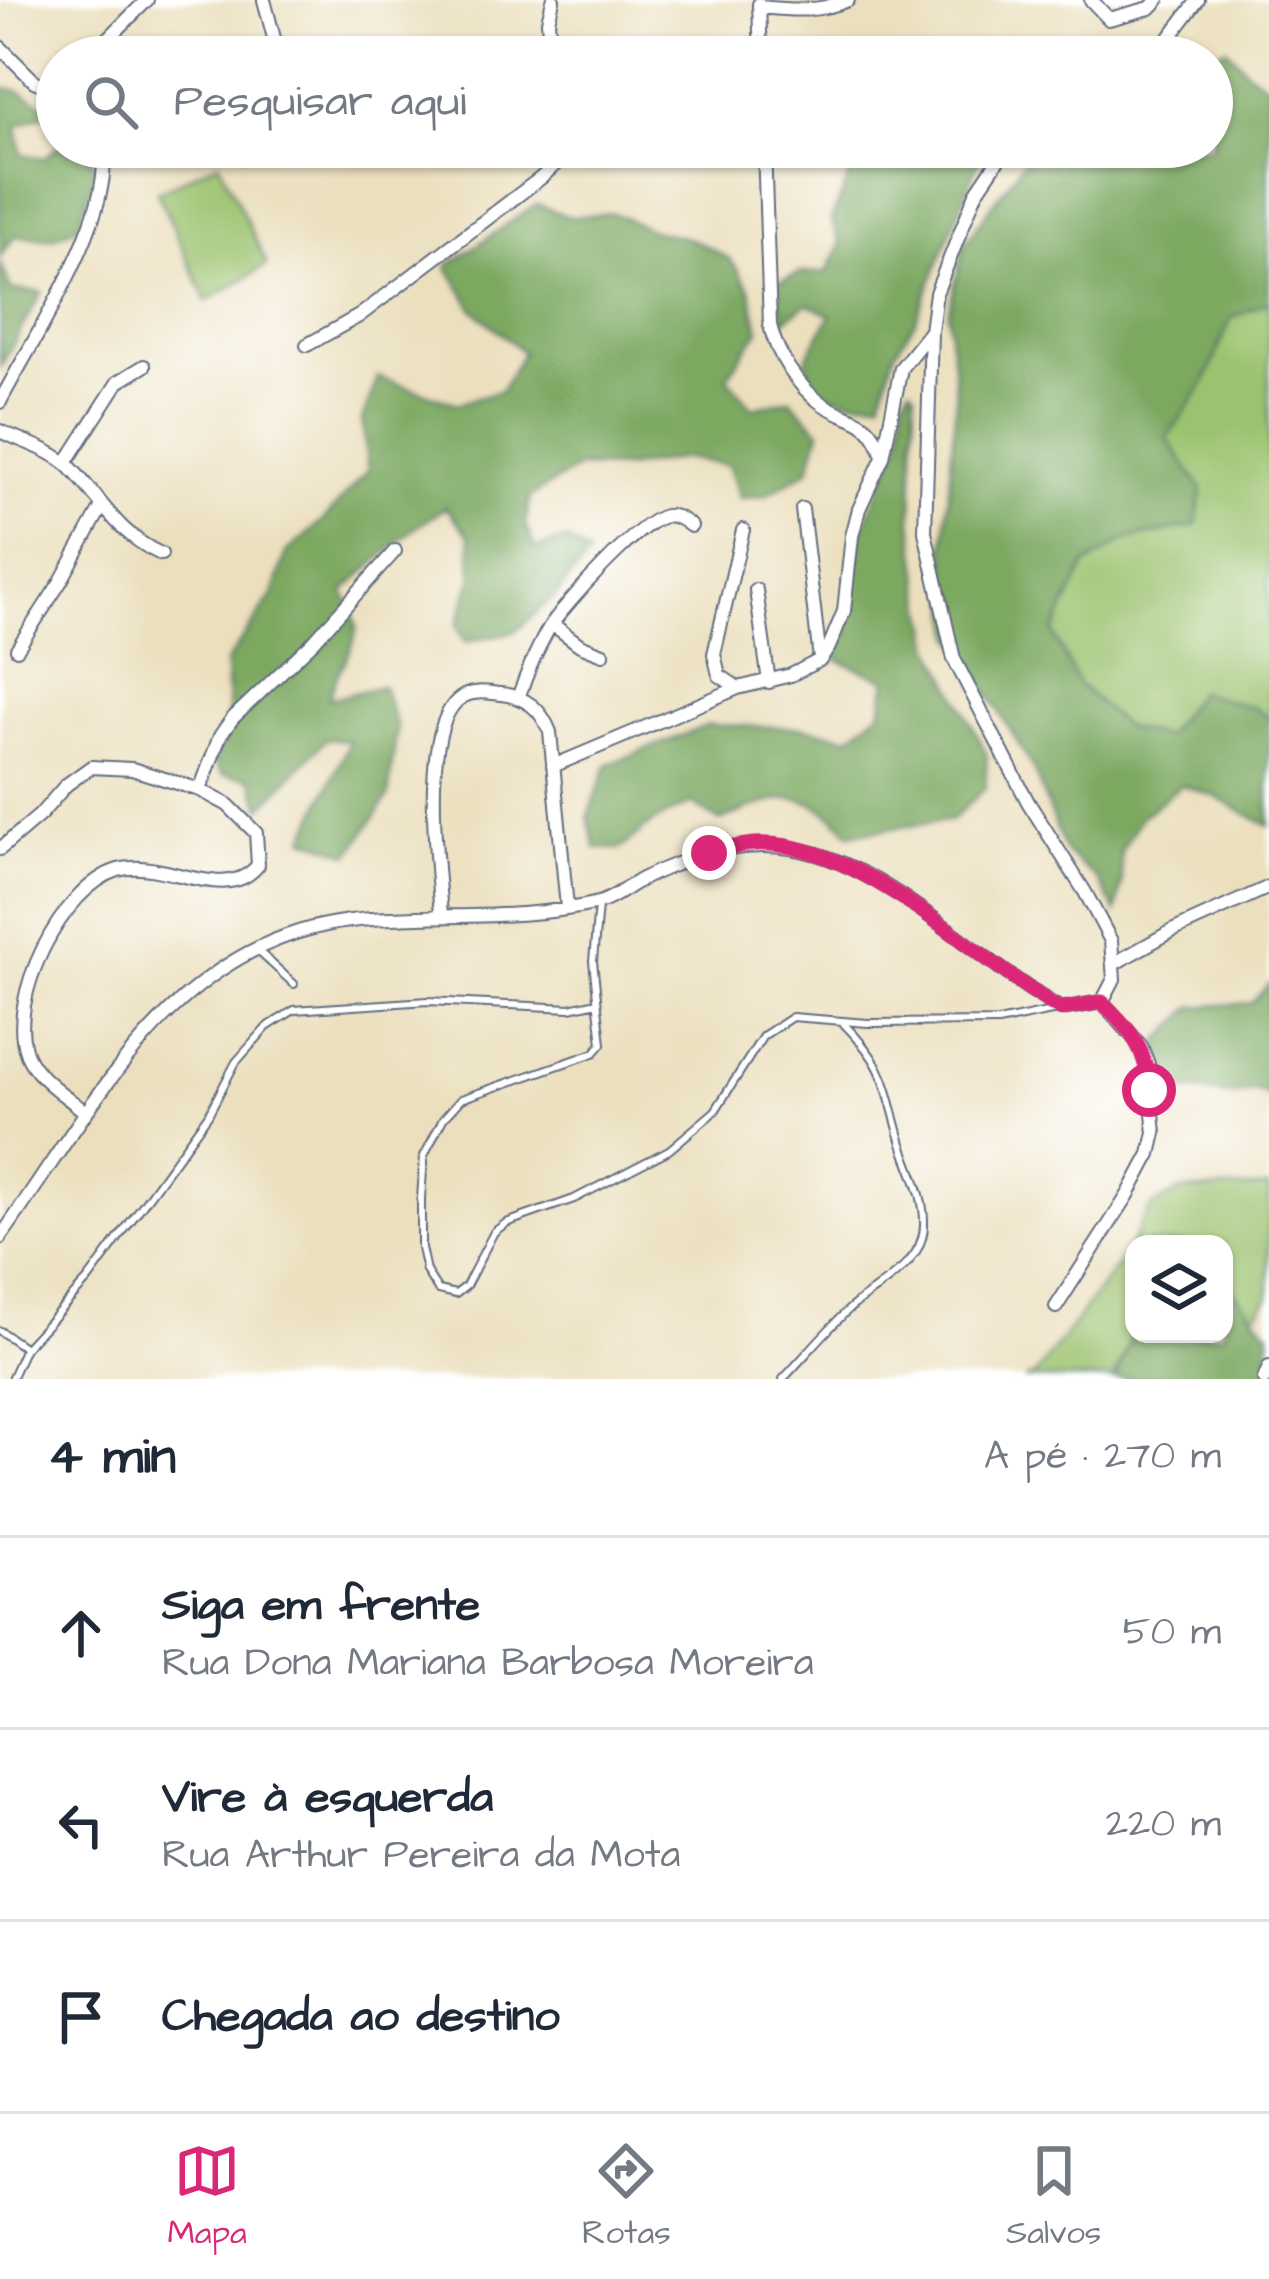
<!DOCTYPE html>
<html lang="pt">
<head>
<meta charset="utf-8">
<style>
  :root { --surface:#fff; --page:#f2f2f3; --text:#1f2937; --muted:#747a83; --line:#e0e1e3; --accent:#db2777 }
  body { margin:0; font-family:"Architects Daughter",sans-serif; background:var(--page); color:var(--text) }
  .controls { position:absolute; right:36px; bottom:36px; display:grid; overflow:hidden; border-radius:24px; box-shadow:0 3px 9px #0004 }
  .controls button { width:108px; height:108px; display:grid; place-items:center; padding:0; border:0; border-bottom:3px solid var(--line); background:var(--surface); color:var(--text); font:60px sans-serif }
  .stop { position:absolute; width:36px; height:36px; margin:-27px; border:9px solid #db2777; border-radius:50%; background:#fff }
  .stop.end { background:#db2777; border-color:#fff; box-shadow:0 3px 12px #0008 }
  .list { margin:0; padding:0; list-style:none }
  h2 { display:flex; justify-content:space-between; align-items:center; height:156px; margin:0; padding:0 48px; font-size:51px }
  h2 small { font-size:39px; font-weight:400; color:var(--muted) }
  .list li { display:grid; grid-template-columns:78px 1fr auto; gap:36px; align-items:center; box-sizing:border-box; height:192px; padding:0 48px; border-top:3px solid var(--line) }
  .list b { display:block; font-size:45px; white-space:nowrap }
  .list p { margin:0; font-size:39px; white-space:nowrap; color:var(--muted) }
  .list em { font-size:39px; font-style:normal; color:var(--muted) }
  .icon { flex:none; width:66px; height:66px; fill:none; stroke:currentColor; stroke-width:2; stroke-linecap:round; stroke-linejoin:round }
  .map { position:relative; flex:none; width:1269px; height:1379px; overflow:hidden }
  .search { position:absolute; background:var(--surface); box-shadow:0 3px 9px #0004; left:36px; right:36px; top:36px; height:132px; display:flex; align-items:center; gap:30px; box-sizing:border-box; padding:0 42px; border-radius:66px; color:var(--muted); font-size:45px }
  .sheet { height:732px; background:var(--surface) }
  nav { display:flex; justify-content:space-around; align-items:center; box-sizing:border-box; height:168px; border-top:3px solid var(--line); background:var(--surface); font-size:33px; color:var(--muted) }
  nav a { display:grid; justify-items:center; gap:6px }
  nav .on { color:var(--accent) }
  .map>svg:first-child { display:block }
  .green { fill:#9bc26e; stroke:#5b7866; stroke-width:3 }
  .forest { fill:#7ca861; stroke:#4c6c60; stroke-width:3 }
  .lines { fill:none; stroke-linecap:round; stroke-linejoin:round }
  .service-casing { stroke:#646d7f; stroke-width:10 }
  .minor-casing { stroke:#646d7f; stroke-width:16 }
  .service { stroke:#fff; stroke-width:6 }
  .minor { stroke:#fff; stroke-width:12 }
  .route { stroke:#db2777; stroke-width:15 }
</style>
</head>
<body>
<div class="map">
<svg width="1269" height="1379" viewBox="0 0 1269 1379">
  <rect width="100%" height="100%" fill="#fff"/>
  <filter id="ink" filterUnits="userSpaceOnUse"><feTurbulence type="fractalNoise" baseFrequency=".00833" numOctaves="2"/><feDisplacementMap in="SourceGraphic" scale="24" xChannelSelector="R" yChannelSelector="G"/><feConvolveMatrix kernelMatrix="1 2 1 2 8 2 1 2 1" color-interpolation-filters="sRGB"/></filter>
  <filter id="wash" filterUnits="userSpaceOnUse"><feTurbulence type="fractalNoise" baseFrequency=".004" numOctaves="4" result="noise"/><feDisplacementMap in="SourceGraphic" scale="48" xChannelSelector="R" yChannelSelector="G"/><feGaussianBlur stdDeviation="2.7" result="paint"/><feColorMatrix in="noise" values="0 0 0 0 0 0 0 0 0 0 0 0 0 0 0 0 0 1.4 0 .05"/><feComposite in="paint" operator="in"/></filter>
  <g filter="url(#wash)">
    <rect width="100%" height="100%" fill="#ebdfbd"/>
    <!-- green -->
    <path class="green" d="M219,162L267,265L207,301L157,192Z
      M1269,301V719L1255,708L1165,737L1126,728L1078,684L1053,633L1085,566L1125,540L1196,525L1202,490L1167,438L1205,382L1231,318Z
      M1269,1187V1297L1253,1317L1224,1280V1244H1134V1331L1114,1379H1024L1034,1377L1123,1258L1150,1208L1181,1191Z"/>
    <!-- forest -->
    <path class="forest" d="M1227,48L1248,72L1269,86V301L1231,318L1205,382L1167,438L1202,490L1196,525L1125,540L1085,565L1053,633L1078,684L1126,728L1165,736L1198,692L1255,708L1269,719V826L1214,796L1181,785L1141,817L1121,851L1122,880L1116,912L1097,879L1065,851L1033,768L954,636L944,556L956,397L948,313L964,245L1034,147H1212V57H1208Z
      M0,87L19,91L53,110L17,126L22,154L45,158L57,147H92L94,176L78,226L52,238L15,236L0,257Z
      M845,147H992L978,162L916,319L894,354L881,400H852L811,390L806,359L831,315L807,304L783,321L777,282L801,273L827,272L841,244L831,220L851,173L841,151Z
      M537,204L569,217L613,213L652,230L691,239L730,259L750,289L759,330L727,377L753,408L790,399L820,431L809,470L764,496L740,498L728,465L684,458L624,468L579,467L530,497L525,525L535,548L567,540L589,555L559,592L516,631L465,642L457,626L473,576L470,537L446,507L412,530L344,591C348,602 356,616 356,628C355,654 333,673 329,699L382,686L397,726L388,797L350,854L305,838L350,741L326,739L262,807L251,778L222,774L214,761L229,721L226,663L273,595L287,552L324,520L368,471L362,420L378,377L457,404L501,391L523,352L474,310L447,266Z
      M0,261L11,290L42,292L0,367Z
      M910,387L915,393L912,520L921,587L933,648L987,755L985,788L952,820L850,834C805,781 777,798 719,821L692,803L653,822L620,849L596,848L588,818L607,765L709,725L806,728L849,737L881,711L887,680L833,658L847,635L860,534L902,437L904,398Z
      M1269,984V1096L1254,1090L1237,1095L1171,1088L1157,1044L1193,1007L1251,1003Z
      M1224,1280L1269,1332V1364L1261,1379H1115L1134,1331V1334H1224Z"/>
  </g>
  <g filter="url(#ink)">
    <g class="lines">
      <defs>
        <path id="service" d="M598,906L593,961L602,1044L594,1053L461,1099L443,1119L424,1156L421,1199V1248L426,1271L438,1290L456,1294L466,1286L494,1232L506,1223L574,1199L669,1150L715,1111L763,1036L792,1017L868,1023L998,1022L1057,1010
          M257,950L294,984
          M0,1331L25,1348L88,1280L208,1115L236,1062L267,1027L294,1010L428,1001L570,1008L597,1002
          M11,1379L25,1348
          M783,1379C804,1357 824,1333 846,1312C873,1286 923,1268 924,1225C925,1193 908,1167 900,1137C884,1081 886,1067 844,1024"/>
        <path id="minor" d="M264,0L279,57
          M1091,0L1109,19L1150,8L1158,0
          M759,4L761,57
          M759,7C791,10 818,13 848,0
          M0,47L34,81L57,91
          M90,57L147,0
          M551,57L548,21L553,0
          M1155,57L1198,0
          M223,147L244,158L248,147
          M764,147L770,325C776,353 797,386 821,403C852,424 868,413 883,455
          M1007,147L976,193L936,293L931,331L925,532L954,659L1028,802L1085,892L1111,941L1114,979L1102,1002
          M307,345L359,316L542,177L562,158L566,147
          M0,402C31,342 117,212 102,147
          M0,431C21,441 53,450 70,467C101,499 118,535 161,554
          M66,463L118,382L144,366
          M802,509L820,659
          M743,530L714,654L719,675L738,688L791,675L820,660L829,647L844,611L852,536L859,509L883,457L901,368L930,332
          M756,590L769,682
          M552,624L580,645L603,654
          M17,649L61,581L101,508
          M518,698C527,673 536,650 549,628C564,605 640,521 665,516C676,514 682,520 691,526
          M553,766L738,688
          M200,790L220,736L232,719L313,642L395,551
          M0,849L40,815L66,785L91,767L132,769L200,790L228,805L256,833L258,865C226,906 161,857 118,870C62,887 5,1000 27,1055C37,1079 67,1096 86,1113
          M441,915C438,871 417,720 464,696C475,690 489,693 501,694C527,697 541,709 550,732L567,907
          M1115,963L1172,931L1269,887
          M0,1238C94,1107 172,943 350,921C430,912 515,922 594,904C611,901 627,887 642,879C698,852 755,835 817,854C902,880 983,964 1061,1009L1102,1002
          M1056,1307L1128,1195L1150,1154L1155,1133L1148,1064L1141,1046L1102,1002
          M1264,1379L1269,1367"/>
      </defs>
      <!-- service casing -->
      <use href="#service" class="service-casing"/>
      <!-- minor casing -->
      <use href="#minor" class="minor-casing"/>
      <!-- service -->
      <use href="#service" class="service"/>
      <!-- minor -->
      <use href="#minor" class="minor"/>
    </g>
  </g>
  <g class="lines" filter="url(#ink)">
    <!-- route -->
    <path class="route" d="M709,853C723,850 739,845 754,844C859,838 974,959 1060,1009L1102,1002C1131,1029 1147,1050 1149,1090"/>
  </g>
</svg>
<div class="controls">
<button><svg class="icon" aria-label="layers" viewBox="0 0 24 24"><path d="M12 4l9 5-9 5-9-5zM3 14l9 5 9-5"/></svg></button>
</div>
<div class="stop" style="left:1149px;top:1090px"></div>
<div class="stop end" style="left:709px;top:853px"></div>
<div class="search"><svg class="icon" aria-label="search" viewBox="0 0 24 24"><circle cx="10" cy="10" r="6"/><path d="M15 15l6 6"/></svg>Pesquisar aqui</div>
</div>
<section class="sheet">
<h2>4 min<small>A pé · 270 m</small></h2>
<ul class="list">
<li><svg class="icon" aria-label="ahead" viewBox="0 0 24 24"><path d="M12 20V5M6 11l6-6 6 6"/></svg><div><b>Siga em frente</b><p>Rua Dona Mariana Barbosa Moreira</p></div><em>50 m</em></li>
<li><svg class="icon" aria-label="left" viewBox="0 0 24 24"><path d="M17 20v-9H6M10 6l-5 5 5 5"/></svg><div><b>Vire à esquerda</b><p>Rua Arthur Pereira da Mota</p></div><em>220 m</em></li>
<li><svg class="icon" aria-label="arrive" viewBox="0 0 24 24"><path d="M6 21V4h12l-3 4 3 4H6"/></svg><div><b>Chegada ao destino</b></div></li>
</ul>
</section>
<nav>
<a class="on"><svg class="icon" aria-label="map" viewBox="0 0 24 24"><path d="M3 6l6-2 6 2 6-2v14l-6 2-6-2-6 2zM9 4v14M15 6v14"/></svg>Mapa</a>
<a><svg class="icon" aria-label="directions" viewBox="0 0 24 24"><path d="M12 3l9 9-9 9-9-9zM9 14v-3h6M13 9l2 2-2 2"/></svg>Rotas</a>
<a><svg class="icon" aria-label="saved" viewBox="0 0 24 24"><path d="M7 4h10v16l-5-4-5 4z"/></svg>Salvos</a>
</nav>
</body>
</html>
